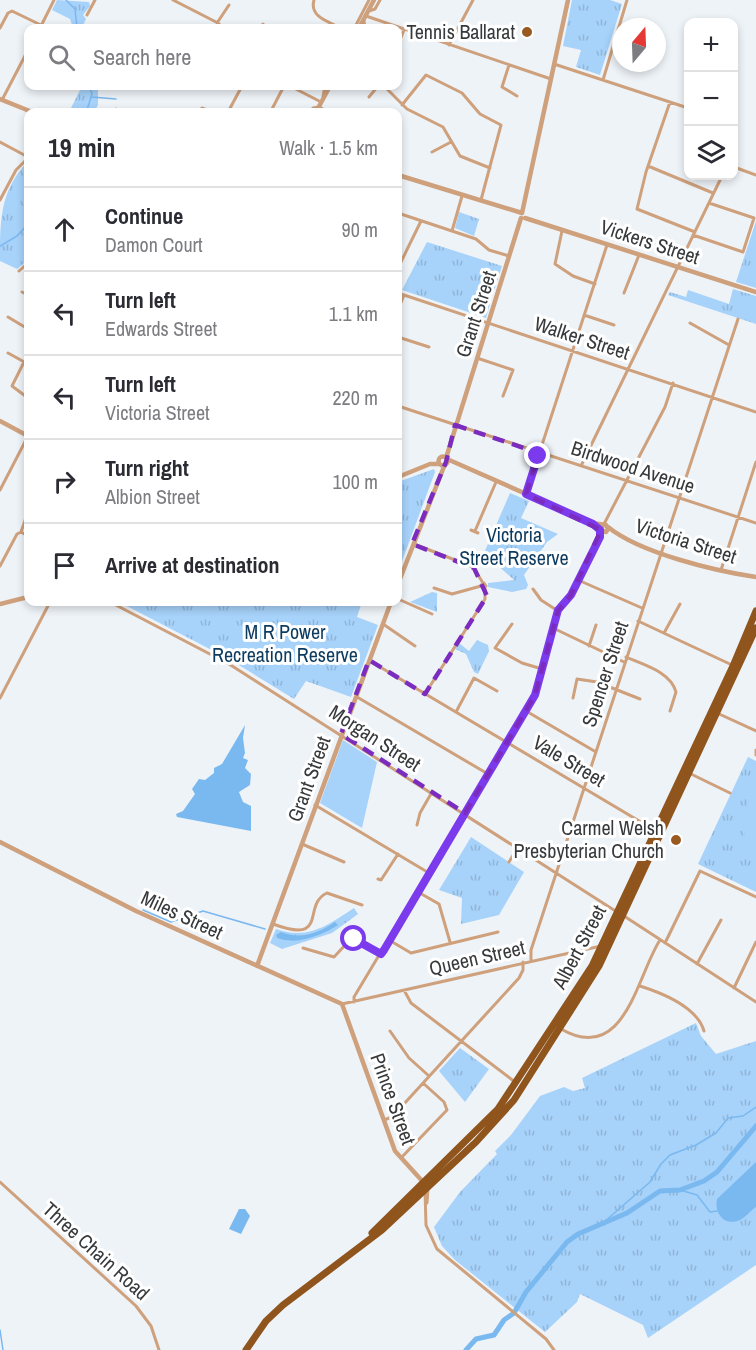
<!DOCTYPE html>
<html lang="en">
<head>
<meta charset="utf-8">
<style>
  :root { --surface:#fff; --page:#f2f2f3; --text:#2b2b33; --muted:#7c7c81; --line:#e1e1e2 }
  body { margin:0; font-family:"Archivo Narrow",sans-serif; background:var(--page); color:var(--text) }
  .controls { position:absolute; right:18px; top:18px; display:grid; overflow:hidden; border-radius:12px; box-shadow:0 3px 9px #0003 }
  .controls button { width:54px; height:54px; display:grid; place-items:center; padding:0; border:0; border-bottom:2px solid var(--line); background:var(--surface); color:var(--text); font:30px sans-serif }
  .compass { position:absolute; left:612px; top:18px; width:54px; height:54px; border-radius:50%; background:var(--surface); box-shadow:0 3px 9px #0003; rotate:19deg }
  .stop { position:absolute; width:18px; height:18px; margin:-14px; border:4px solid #7c3aed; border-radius:50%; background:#fff }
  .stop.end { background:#7c3aed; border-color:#fff; box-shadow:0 2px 6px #0008 }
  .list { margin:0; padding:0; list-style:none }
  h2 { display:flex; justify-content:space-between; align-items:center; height:78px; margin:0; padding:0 24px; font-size:26px }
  h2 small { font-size:20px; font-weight:400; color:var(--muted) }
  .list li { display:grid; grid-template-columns:39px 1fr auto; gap:18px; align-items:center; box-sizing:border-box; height:84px; padding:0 24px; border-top:2px solid var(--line) }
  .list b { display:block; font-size:22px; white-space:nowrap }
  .list p { margin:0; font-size:20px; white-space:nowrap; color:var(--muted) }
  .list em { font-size:20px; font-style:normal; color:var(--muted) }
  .icon { flex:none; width:33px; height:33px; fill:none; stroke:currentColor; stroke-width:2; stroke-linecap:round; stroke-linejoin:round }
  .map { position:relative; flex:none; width:756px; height:1350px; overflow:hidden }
  .search { position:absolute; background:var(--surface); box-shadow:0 3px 9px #0003; left:24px; top:24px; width:378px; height:66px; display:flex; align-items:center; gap:15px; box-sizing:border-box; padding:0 21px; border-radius:12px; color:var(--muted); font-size:22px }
  .panel { position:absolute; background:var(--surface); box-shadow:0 3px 9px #0003; left:24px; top:108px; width:378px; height:498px; border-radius:12px }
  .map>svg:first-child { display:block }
  .grass { fill:url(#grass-tufts) }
  .garden { fill:#a7d2fa }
  .water { fill:#7ab8f0 }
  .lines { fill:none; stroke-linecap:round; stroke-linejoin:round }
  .stream { stroke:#7ab8f0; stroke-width:1.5 }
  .river { stroke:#7ab8f0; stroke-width:5 }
  .minor { stroke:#cea07c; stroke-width:3 }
  .tertiary { stroke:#cea07c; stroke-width:4.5 }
  .trunk { stroke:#90541d; stroke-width:7 }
  .route { stroke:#7c3aed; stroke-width:8 }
  .marked { fill:none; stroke:#7b2cbf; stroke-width:4.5; stroke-dasharray:12 8; stroke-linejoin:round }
  .poi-dot { fill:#995a21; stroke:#fff; stroke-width:2 }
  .labels { text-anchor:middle; stroke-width:6; stroke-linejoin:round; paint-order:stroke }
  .poi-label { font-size:20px; fill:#37393a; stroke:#fff; text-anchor:end }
  .street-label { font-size:20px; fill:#37393a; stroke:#fff }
  .park-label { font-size:20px; fill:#0c3b5f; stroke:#fff }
</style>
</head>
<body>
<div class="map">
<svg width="756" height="1350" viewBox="0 0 756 1350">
  <defs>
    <pattern id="grass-tufts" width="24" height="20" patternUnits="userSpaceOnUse" patternTransform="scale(1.5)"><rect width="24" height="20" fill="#a7d2fa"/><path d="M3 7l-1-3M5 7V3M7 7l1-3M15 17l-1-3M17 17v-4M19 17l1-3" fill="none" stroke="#90b5d7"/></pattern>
  </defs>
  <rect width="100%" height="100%" fill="#eef3f8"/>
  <!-- grass -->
  <path class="grass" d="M57,0L89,2L90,6L83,15L86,19L83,25L88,28H73L70,19L52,10Z
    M572,0H610L622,4L600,75L576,67L581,50L563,46Z
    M69,86H98V105L94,112L71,108L80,90Z
    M28,161V260L17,269L0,261C0,219 0,191 28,161Z
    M459,212L479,219L474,236L455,228Z
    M756,221V288L736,282Z
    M427,242L502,266L494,291L482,287L478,299L490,304L486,318L402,290Z
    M733,289L756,296V324L668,295L670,292L686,297L688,290L729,304Z
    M434,469L435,472L398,572V482Z
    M510,493L529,501L521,518L558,534L547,542L524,575L528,585L526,589L512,592L488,587V583L514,580L484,553Z
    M432,592L437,593V612L410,602Z
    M119,602H362L357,617L378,625L351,697L306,681L294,699L229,659Z
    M477,640L488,645L489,651L478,674L474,672L466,654L455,649L459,643L469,651Z
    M748,757L756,761V892L698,864Z
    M471,837L524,872L499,915L461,924L462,898L439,890Z
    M354,908L358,914L332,933L282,949L270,943L276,929C308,940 327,926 354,908Z
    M696,1023L701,1036L716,1054L756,1041V1265L648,1338L643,1325L580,1294L577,1302L545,1332L455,1260L442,1246L434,1227L460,1192L497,1154L495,1151L511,1135L540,1096L564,1087L573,1091L585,1088L582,1078Z
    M460,1048L489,1069L465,1102L439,1071Z"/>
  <!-- garden -->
  <path class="garden" d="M343,740L377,762L362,828L320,803Z
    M756,791V847L746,840C741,821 744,806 756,791Z"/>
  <!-- water -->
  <path class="water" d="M245,725L243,738L245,753L243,758L248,760L245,768L251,774L250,785L239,792L243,802L251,806V831L177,817L176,814L183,811L195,794L192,789L199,779L205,780L214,773V768L222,764Z
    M335,922L338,925C321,936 297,945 277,938L276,935L281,932C300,940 319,933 335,922Z
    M756,1162V1207C750,1211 746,1217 740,1220C724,1227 714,1213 717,1199Z
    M239,1209H245L250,1216L241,1234L229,1229Z"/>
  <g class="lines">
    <!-- stream -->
    <path class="stream" d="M66,0L75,9L77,28
      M92,97L116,99
      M87,110L92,94L89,86
      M28,211V218
      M0,246L17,236L28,224
      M143,910L171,922L203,911L265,929
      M680,1190L697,1195L710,1212L717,1211
      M604,1222L650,1182L661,1164L670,1155L696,1145L716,1133L728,1118L743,1116L756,1107
      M0,1330L3,1350"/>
    <!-- river -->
    <path class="river" d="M466,1350L476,1339L494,1335L504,1320L514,1313L526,1292L567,1242L578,1234L627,1213L660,1191L680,1190L704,1181L717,1172L756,1126"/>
    <!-- minor -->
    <path class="minor" d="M173,0L218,23L223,28
      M314,0C309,17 329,22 341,28
      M369,11L375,9L380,0
      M87,15L95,0
      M366,16L551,79
      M364,21L365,28
      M217,23L229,5
      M0,28L8,13L12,11L47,28
      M40,28L54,0
      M259,28L263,24
      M357,28L356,25L369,0
      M398,45L404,30
      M449,45L473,0
      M554,64L688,108
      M509,65L502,87L517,96
      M603,80L627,0
      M290,86L321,102
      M384,86L407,109L443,127L460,156L490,168
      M323,96L325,86
      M369,97L378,86
      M2,100L28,50
      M670,102L646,172L637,209L695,232
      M402,105L426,75L462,93L480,114L501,125L481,200
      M272,109L284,86
      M114,112L116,109
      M199,112L202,108L212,112
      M228,112L242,86
      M311,112L313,108L319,107L329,112
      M734,124V131
      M0,142L28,157
      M432,152L451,142
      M648,166L713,193
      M734,167L756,175
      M0,200L16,170L28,158
      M398,213L476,239L489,250L509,256
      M452,231L462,196
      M562,231L555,264L573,276L595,284
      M693,235L743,252L754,218L709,203
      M398,268L421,221
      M19,271L28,263
      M22,292L28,295
      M398,293L756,412
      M624,293L639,255
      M398,310L404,295
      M584,315L614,325
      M8,317L28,329
      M690,323L729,345
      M398,337L429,347
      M8,353L28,364
      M477,358L513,370L503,396
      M24,362L12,386L28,398
      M398,406L756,523
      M581,466L722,176
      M0,490L28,436
      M526,494L607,245
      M604,524L665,407L673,383
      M471,530L478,533
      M475,531L496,482
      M21,532L28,512
      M414,544L473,567L483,583
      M0,566L17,534L21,532L28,536
      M721,570L756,462
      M578,580L642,608
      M484,583L486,586L483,588L481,585Z
      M434,588L452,594L481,586
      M533,589L541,600L558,611
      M398,599L432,614
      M110,602L229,664L617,912
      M638,621L732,665
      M383,624L415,646
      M512,624L495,648L522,663L542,669
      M553,628L624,662
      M664,633L680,604
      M589,646L596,625
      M626,657C644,665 671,672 676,692L670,711
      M370,661L656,831
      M425,694L485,599V587
      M357,697L488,774
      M0,698L50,602
      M573,698L577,679L597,682L640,699
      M526,711L596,752
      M456,712L474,678L497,691
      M717,713L756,731
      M756,750V755
      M691,774L730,793
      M315,805L429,873
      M417,825L420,813L432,792
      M302,844L344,862
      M509,862L518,847
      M378,879L381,880L398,854
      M418,892L439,904L450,942
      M624,916L756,1002
      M273,924C330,945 301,905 327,893L362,905
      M389,940L411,953L498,932
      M665,943L700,871L756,897
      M303,948L334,957L348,942L355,939L381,954
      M531,960V950L738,319
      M697,964L721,920
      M640,986C662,993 697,1007 704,1031
      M734,988L756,942
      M404,990L411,1003L515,1082
      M354,1002V997L535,695L558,611L571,595L599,538L601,530
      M342,1004L601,946
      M561,1029C625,1066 637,975 660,940
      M390,1031L409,1058L429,1076
      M384,1120L392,1117L519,978L523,970V962
      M401,1158L447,1110L444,1102L423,1083
      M0,1182L136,1306L151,1326L159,1350
      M425,1190L426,1225L437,1249L546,1339L554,1350
      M427,1203L428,1189"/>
    <!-- tertiary -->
    <path class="tertiary" d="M359,28L374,0
      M0,99L32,112
      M50,112H78
      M316,112L330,86
      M398,175L522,213
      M522,213L568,0
      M525,218L756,292
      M0,421L28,436
      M438.5 461a4.5 4.5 0 1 1 9 0a4.5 4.5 0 1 1-9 0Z
      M446,458L521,218
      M447,459L592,523L606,525L608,529L606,532L600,530L603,525
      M398,477L430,464H439
      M608,527C640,553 715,571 756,577
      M398,584L445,464
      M0,604L28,597
      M0,842L136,911L342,1004L395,1151L424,1183
      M257,966L391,602"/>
    <!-- trunk -->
    <path class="trunk" d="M372,1233L498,1109L592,966L733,666L756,611
      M246,1350L266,1321L283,1305L382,1230L476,1142L514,1100L599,966L756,628"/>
  </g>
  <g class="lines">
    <!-- route -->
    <path class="route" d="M354,939L381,954L384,950L535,695L558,610L571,595L600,537V530L593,524L526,494L538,456"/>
  </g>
  <!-- marked area -->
  <path class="marked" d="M455,425L539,453L526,494L601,530L571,595L558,611L535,695L465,813L341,734L369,660L425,694L487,596L474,568L412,544L446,462Z"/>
  <!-- markers -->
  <g class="poi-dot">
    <circle cx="527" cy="32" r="6"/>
    <circle cx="676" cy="840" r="6"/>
  </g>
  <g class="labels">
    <!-- poi labels -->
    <g class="poi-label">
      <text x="515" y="39">Tennis Ballarat</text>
      <text x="664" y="835">Carmel Welsh<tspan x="664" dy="23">Presbyterian Church</tspan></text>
    </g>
    <!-- street labels -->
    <g class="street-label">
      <text transform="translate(650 242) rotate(18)" y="7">Vickers Street</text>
      <text transform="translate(476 314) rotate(-72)" y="7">Grant Street</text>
      <text transform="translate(582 338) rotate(18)" y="7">Walker Street</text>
      <text transform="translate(633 467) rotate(18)" y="7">Birdwood Avenue</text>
      <text transform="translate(686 541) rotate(18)" y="7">Victoria Street</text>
      <text transform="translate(605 674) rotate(-72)" y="7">Spencer Street</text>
      <text transform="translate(375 738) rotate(33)" y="7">Morgan Street</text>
      <text transform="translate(569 761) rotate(31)" y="7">Vale Street</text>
      <text transform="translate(309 779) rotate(-70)" y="7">Grant Street</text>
      <text transform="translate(182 915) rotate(25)" y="7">Miles Street</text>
      <text transform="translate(579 947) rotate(-62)" y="7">Albert Street</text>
      <text transform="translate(477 958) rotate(-13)" y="7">Queen Street</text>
      <text transform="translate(393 1099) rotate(70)" y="7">Prince Street</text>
      <text transform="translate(96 1251) rotate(42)" y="7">Three Chain Road</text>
    </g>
    <!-- park labels -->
    <g class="park-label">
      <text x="514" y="542">Victoria<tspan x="514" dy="23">Street Reserve</tspan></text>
      <text x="285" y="639">M R Power<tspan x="285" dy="23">Recreation Reserve</tspan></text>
    </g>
  </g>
</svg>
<div class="controls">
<button>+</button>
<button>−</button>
<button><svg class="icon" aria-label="layers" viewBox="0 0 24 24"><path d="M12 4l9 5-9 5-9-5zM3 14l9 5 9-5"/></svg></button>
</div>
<svg class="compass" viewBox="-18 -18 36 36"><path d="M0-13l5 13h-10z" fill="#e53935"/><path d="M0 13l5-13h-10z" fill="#7c7c81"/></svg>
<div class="stop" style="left:354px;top:939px"></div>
<div class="stop end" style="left:538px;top:456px"></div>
<div class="search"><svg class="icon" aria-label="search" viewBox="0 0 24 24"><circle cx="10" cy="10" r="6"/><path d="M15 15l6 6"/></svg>Search here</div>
<section class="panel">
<h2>19 min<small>Walk · 1.5 km</small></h2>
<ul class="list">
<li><svg class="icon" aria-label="ahead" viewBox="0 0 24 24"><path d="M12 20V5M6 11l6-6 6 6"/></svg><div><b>Continue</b><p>Damon Court</p></div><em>90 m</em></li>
<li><svg class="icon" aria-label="left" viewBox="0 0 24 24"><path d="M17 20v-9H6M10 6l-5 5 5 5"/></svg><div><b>Turn left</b><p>Edwards Street</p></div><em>1.1 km</em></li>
<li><svg class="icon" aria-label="left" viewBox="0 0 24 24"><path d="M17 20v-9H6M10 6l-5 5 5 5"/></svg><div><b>Turn left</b><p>Victoria Street</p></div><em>220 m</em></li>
<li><svg class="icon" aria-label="right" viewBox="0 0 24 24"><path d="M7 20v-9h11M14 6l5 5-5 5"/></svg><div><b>Turn right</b><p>Albion Street</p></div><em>100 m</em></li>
<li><svg class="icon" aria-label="arrive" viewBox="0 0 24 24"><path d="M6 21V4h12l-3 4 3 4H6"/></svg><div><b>Arrive at destination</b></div></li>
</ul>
</section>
</div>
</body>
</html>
